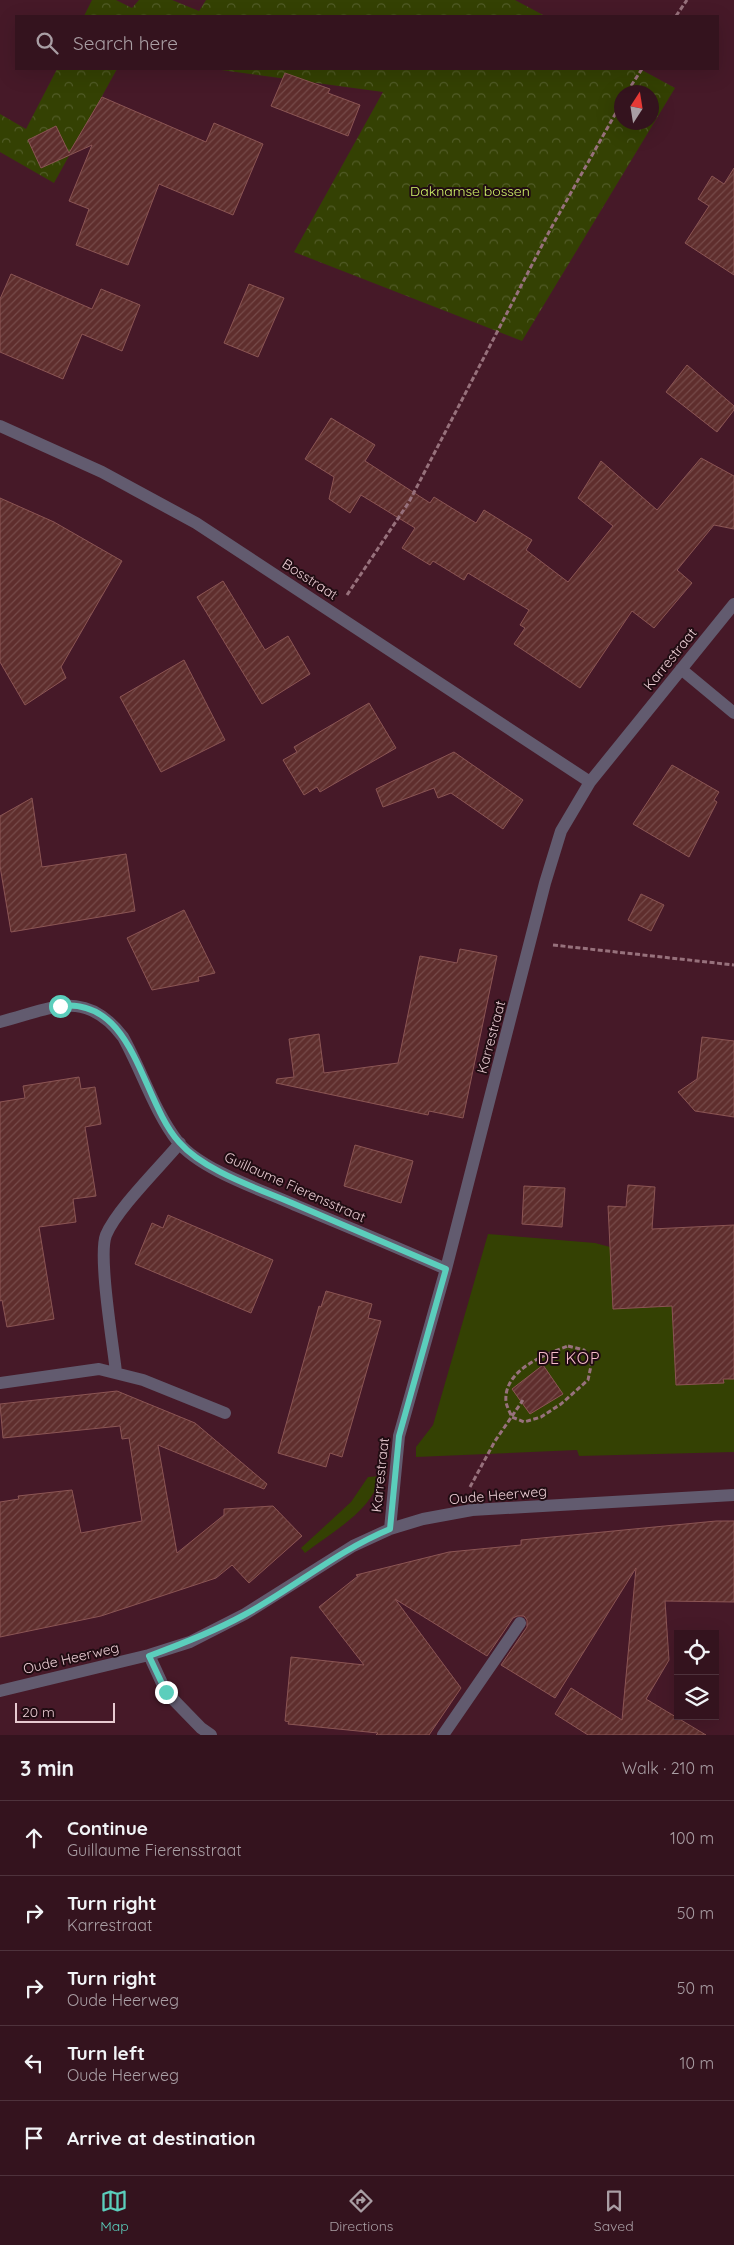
<!DOCTYPE html>
<html lang="en">
<head>
<meta charset="utf-8">
<style>
  :root { --surface:#34131e; --page:#3f202b; --text:#f1f3f6; --muted:#a99ea4; --line:#4e323c; --accent:#5bcebc }
  body { margin:0; font-family:Quicksand,sans-serif; background:var(--page); color:var(--text) }
  .controls { position:absolute; right:15px; bottom:15px; display:grid; overflow:hidden; border-radius:0px; box-shadow:0 5px 20px #0002 }
  .controls button { width:45px; height:45px; display:grid; place-items:center; padding:0; border:0; border-bottom:1px solid var(--line); background:var(--surface); color:var(--text); font:25px sans-serif }
  .compass { position:absolute; left:614px; top:85px; width:45px; height:45px; border-radius:50%; background:var(--surface); box-shadow:0 5px 20px #0002; rotate:12deg }
  .scale { position:absolute; left:15px; bottom:12px; width:100px; box-sizing:border-box; padding-left:5px; border:2px solid #e8cad1; border-top:0; font-size:14px; line-height:18px; white-space:nowrap; color:#e8cad1; -webkit-text-stroke:4px #200c12; paint-order:stroke }
  .stop { position:absolute; width:15px; height:15px; margin:-11px; border:4px solid #5bcebc; border-radius:50%; background:#fff }
  .stop.end { background:#5bcebc; border-color:#fff; box-shadow:0 1px 5px #0008 }
  .list { margin:0; padding:0; list-style:none }
  h2 { display:flex; justify-content:space-between; align-items:center; height:65px; margin:0; padding:0 20px; font-size:21px }
  h2 small { font-size:16px; font-weight:400; color:var(--muted) }
  .list li { display:grid; grid-template-columns:32px 1fr auto; gap:15px; align-items:center; box-sizing:border-box; height:75px; padding:0 20px; border-top:1px solid var(--line) }
  .list b { display:block; font-size:19px; white-space:nowrap }
  .list p { margin:0; font-size:16px; white-space:nowrap; color:var(--muted) }
  .list em { font-size:16px; font-style:normal; color:var(--muted) }
  .icon { flex:none; width:28px; height:28px; fill:none; stroke:currentColor; stroke-width:2; stroke-linecap:round; stroke-linejoin:round }
  .map { position:relative; flex:none; width:734px; height:1735px; overflow:hidden }
  .search { position:absolute; background:var(--surface); box-shadow:0 5px 20px #0002; left:15px; right:15px; top:15px; height:55px; display:flex; align-items:center; gap:12px; box-sizing:border-box; padding:0 18px; border-radius:0px; color:var(--muted); font-size:19px }
  .sheet { height:440px; background:var(--surface) }
  nav { display:flex; justify-content:space-around; align-items:center; box-sizing:border-box; height:70px; border-top:1px solid var(--line); background:var(--surface); font-size:14px; color:var(--muted) }
  nav a { display:grid; justify-items:center; gap:2px }
  nav .on { color:var(--accent) }
  .map>svg:first-child { display:block }
  .green { fill:#344103 }
  .forest { fill:url(#forest-crowns); fill-rule:evenodd }
  .building { fill:url(#building-hatch); stroke:#8b5554 }
  .lines { fill:none; stroke-linecap:round; stroke-linejoin:round }
  .path { stroke:#97717c; stroke-width:3; stroke-dasharray:5 2.5; stroke-linecap:butt }
  .minor { stroke:#625b6f; stroke-width:12 }
  .route { stroke:#5bcebc; stroke-width:6 }
  .labels { text-anchor:middle; stroke-width:4; stroke-linejoin:round; paint-order:stroke }
  .park-label { font-size:14px; fill:#d0f369; stroke:#200c12 }
  .street-label { font-size:14px; fill:#e8cad1; stroke:#200c12 }
  .quarter-label { font-size:16px; letter-spacing:1px; fill:#f6bac9; stroke:#200c12 }
</style>
</head>
<body>
<div class="map">
<svg width="734" height="1735" viewBox="0 0 734 1735">
  <defs>
    <pattern id="forest-crowns" width="20" height="18" patternUnits="userSpaceOnUse" patternTransform="scale(1.25)"><rect width="20" height="18" fill="#344103"/><path d="M2 6a3 3 0 1 1 6 0M12 15a3 3 0 1 1 6 0" fill="none" stroke="#515b27"/></pattern>
    <pattern id="building-hatch" width="6" height="6" patternUnits="userSpaceOnUse" patternTransform="scale(1.25)"><rect width="6" height="6" fill="#5f2e2d"/><path d="M-1 1l2-2M0 6l6-6M5 7l2-2" fill="none" stroke="#764b4a"/></pattern>
  </defs>
  <rect width="100%" height="100%" fill="#461928"/>
  <!-- green -->
  <path class="green" d="M488,1234L595,1243L610,1247L613,1309L672,1306L676,1385L723,1383V1379H734V1452L579,1456L577,1450L416,1457V1447L433,1425Z
    M381,1476C371,1512 333,1531 305,1553L301,1548L351,1502L368,1477Z"/>
  <!-- forest -->
  <path class="forest" d="M92,0H116L132,8L139,0H172L199,11L206,0H515L545,16H84Z
    M57,69H117L54,183L0,152V114L26,129Z
    M214,69H640L675,88L522,341L294,252L383,92ZM622,92H652V122H622Z"/>
  <!-- building -->
  <path class="building" d="M285,73L330,89L328,93L360,105L348,136L271,106Z
    M102,97L206,142L214,123L263,144L233,215L159,184L128,265L76,245L89,209L69,201L92,145L41,168L28,140L56,126L69,153Z
    M734,168V275L685,243L709,206L698,199L712,176L724,184Z
    M11,274L92,309L101,289L140,305L122,351L82,334L63,379L0,352V299Z
    M249,284L284,298L258,357L224,343Z
    M687,365L734,406V410L717,432L666,392Z
    M331,418L375,445L365,461L430,503L434,497L476,523L484,510L532,540L526,550L568,582L613,526L578,498L601,461L657,510L701,458L734,476V529L714,525L677,570L692,583L654,628L632,611L580,688L514,644L525,628L520,625L529,610L468,573L464,580L433,561L430,565L402,548L415,528L361,495L350,513L329,499L334,477L305,459Z
    M0,498L54,522L122,561L61,667L66,678L25,705L0,662Z
    M223,581L265,650L288,636L310,674L262,704L197,597Z
    M184,660L225,740L161,772L120,697Z
    M369,703L396,748L320,792L317,787L304,795L283,760L297,752L294,747Z
    M454,752L523,800L503,829L451,793L438,798L434,788L383,807L376,789Z
    M672,765L719,792L714,800L717,802L689,857L633,824Z
    M32,798L42,867L126,854L135,911L11,932L0,866V816Z
    M641,894L664,905L651,931L628,920Z
    M184,910L215,973L198,977L199,981L152,990L127,938Z
    M460,949L497,956L463,1118L429,1111L428,1115L276,1083L277,1079L294,1077L289,1039L319,1034L324,1073L398,1063L420,956L457,963Z
    M702,1037L734,1041V1117L695,1111L678,1092L697,1079Z
    M79,1077L81,1089L95,1087L101,1124L85,1127L96,1196L73,1199L76,1222L39,1227L54,1319L7,1327L2,1300L0,1301V1102L25,1098L23,1086Z
    M355,1145L413,1161L401,1203L344,1186Z
    M628,1185L655,1187L652,1229L734,1225V1379H723L724,1383L676,1385L672,1306L613,1309L608,1206L626,1207Z
    M524,1186L565,1188L562,1227L522,1224Z
    M168,1215L273,1260L251,1313L135,1264L152,1223L163,1228Z
    M326,1291L372,1304L368,1318L381,1321L342,1457L330,1453L326,1467L278,1453L319,1306L321,1307Z
    M543,1365L563,1394L530,1414L512,1389Z
    M117,1391L195,1423L267,1484L264,1489L158,1445L177,1553L224,1515V1509L273,1506L302,1536L249,1583L232,1565L216,1578L101,1616L0,1637V1502L19,1499L18,1496L72,1490L81,1533L142,1521L129,1438L122,1439L120,1426L3,1438L0,1404Z
    M716,1521H734V1602L665,1601L669,1660L646,1699L706,1735H588L555,1714L571,1688L622,1720L636,1568L555,1698L501,1665L527,1627V1620L524,1616H517L513,1618L487,1656L395,1599L461,1688L429,1735H376L378,1733L288,1724L289,1722L285,1721L291,1657L364,1665L319,1607L358,1576L356,1575L449,1552L521,1545V1540Z"/>
  <g class="lines">
    <!-- path -->
    <path class="path" d="M676,16L687,0
      M627,92L642,69
      M347,595L409,502L550,230L622,102
      M553,945L734,965
      M568,1346L584,1350L592,1361L588,1380L561,1404L541,1417L524,1422L512,1417C510,1413 507,1407 506,1402C503,1370 544,1355 568,1346Z
      M470,1487L495,1441L523,1400"/>
    <!-- minor -->
    <path class="minor" d="M0,426L102,472L196,523L590,782
      M681,669L734,713
      M0,1022C51,1009 85,987 123,1037C142,1071 154,1111 178,1142C201,1170 262,1190 295,1205C346,1226 396,1247 446,1269
      M116,1372C113,1345 98,1255 106,1235C117,1209 160,1167 180,1143
      M0,1383L99,1369L143,1380L225,1413
      M390,1529L399,1436L446,1269L545,883L561,831L590,782L734,604
      M149,1655L166,1692L201,1728L211,1735
      M0,1691L149,1655L190,1642L245,1614L353,1546L390,1529L423,1519L472,1510L734,1495
      M443,1735L520,1623"/>
  </g>
  <g class="lines">
    <!-- route -->
    <path class="route" d="M60,1006C135,997 141,1100 179,1142C204,1171 257,1188 292,1203C344,1225 395,1247 446,1269L399,1436L390,1529C337,1551 294,1588 244,1615C213,1632 182,1644 149,1656L166,1692"/>
  </g>
  <g class="labels">
    <!-- park labels -->
    <g class="park-label">
      <text x="470" y="196">Daknamse bossen</text>
    </g>
    <!-- street labels -->
    <g class="street-label">
      <text transform="translate(310 579) rotate(33)" y="5">Bosstraat</text>
      <text transform="translate(670 659) rotate(-51)" y="5">Karrestraat</text>
      <text transform="translate(491 1037) rotate(-75)" y="5">Karrestraat</text>
      <text transform="translate(295 1187) rotate(24)" y="5">Guillaume Fierensstraat</text>
      <text transform="translate(380 1475) rotate(-84)" y="5">Karrestraat</text>
      <text transform="translate(498 1495) rotate(-5)" y="5">Oude Heerweg</text>
      <text transform="translate(71 1658) rotate(-13)" y="5">Oude Heerweg</text>
    </g>
    <!-- quarter labels -->
    <g class="quarter-label">
      <text x="569" y="1364">DE KOP</text>
    </g>
  </g>
</svg>
<div class="controls">
<button><svg class="icon" aria-label="locate" viewBox="0 0 24 24"><circle cx="12" cy="12" r="6"/><path d="M12 2v4M12 18v4M2 12h4M18 12h4"/></svg></button>
<button><svg class="icon" aria-label="layers" viewBox="0 0 24 24"><path d="M12 4l9 5-9 5-9-5zM3 14l9 5 9-5"/></svg></button>
</div>
<svg class="compass" viewBox="-18 -18 36 36"><path d="M0-13l5 13h-10z" fill="#e53935"/><path d="M0 13l5-13h-10z" fill="#a99ea4"/></svg>
<div class="scale">20 m</div>
<div class="stop" style="left:60px;top:1006px"></div>
<div class="stop end" style="left:166px;top:1692px"></div>
<div class="search"><svg class="icon" aria-label="search" viewBox="0 0 24 24"><circle cx="10" cy="10" r="6"/><path d="M15 15l6 6"/></svg>Search here</div>
</div>
<section class="sheet">
<h2>3 min<small>Walk · 210 m</small></h2>
<ul class="list">
<li><svg class="icon" aria-label="ahead" viewBox="0 0 24 24"><path d="M12 20V5M6 11l6-6 6 6"/></svg><div><b>Continue</b><p>Guillaume Fierensstraat</p></div><em>100 m</em></li>
<li><svg class="icon" aria-label="right" viewBox="0 0 24 24"><path d="M7 20v-9h11M14 6l5 5-5 5"/></svg><div><b>Turn right</b><p>Karrestraat</p></div><em>50 m</em></li>
<li><svg class="icon" aria-label="right" viewBox="0 0 24 24"><path d="M7 20v-9h11M14 6l5 5-5 5"/></svg><div><b>Turn right</b><p>Oude Heerweg</p></div><em>50 m</em></li>
<li><svg class="icon" aria-label="left" viewBox="0 0 24 24"><path d="M17 20v-9H6M10 6l-5 5 5 5"/></svg><div><b>Turn left</b><p>Oude Heerweg</p></div><em>10 m</em></li>
<li><svg class="icon" aria-label="arrive" viewBox="0 0 24 24"><path d="M6 21V4h12l-3 4 3 4H6"/></svg><div><b>Arrive at destination</b></div></li>
</ul>
</section>
<nav>
<a class="on"><svg class="icon" aria-label="map" viewBox="0 0 24 24"><path d="M3 6l6-2 6 2 6-2v14l-6 2-6-2-6 2zM9 4v14M15 6v14"/></svg>Map</a>
<a><svg class="icon" aria-label="directions" viewBox="0 0 24 24"><path d="M12 3l9 9-9 9-9-9zM9 14v-3h6M13 9l2 2-2 2"/></svg>Directions</a>
<a><svg class="icon" aria-label="saved" viewBox="0 0 24 24"><path d="M7 4h10v16l-5-4-5 4z"/></svg>Saved</a>
</nav>
</body>
</html>
